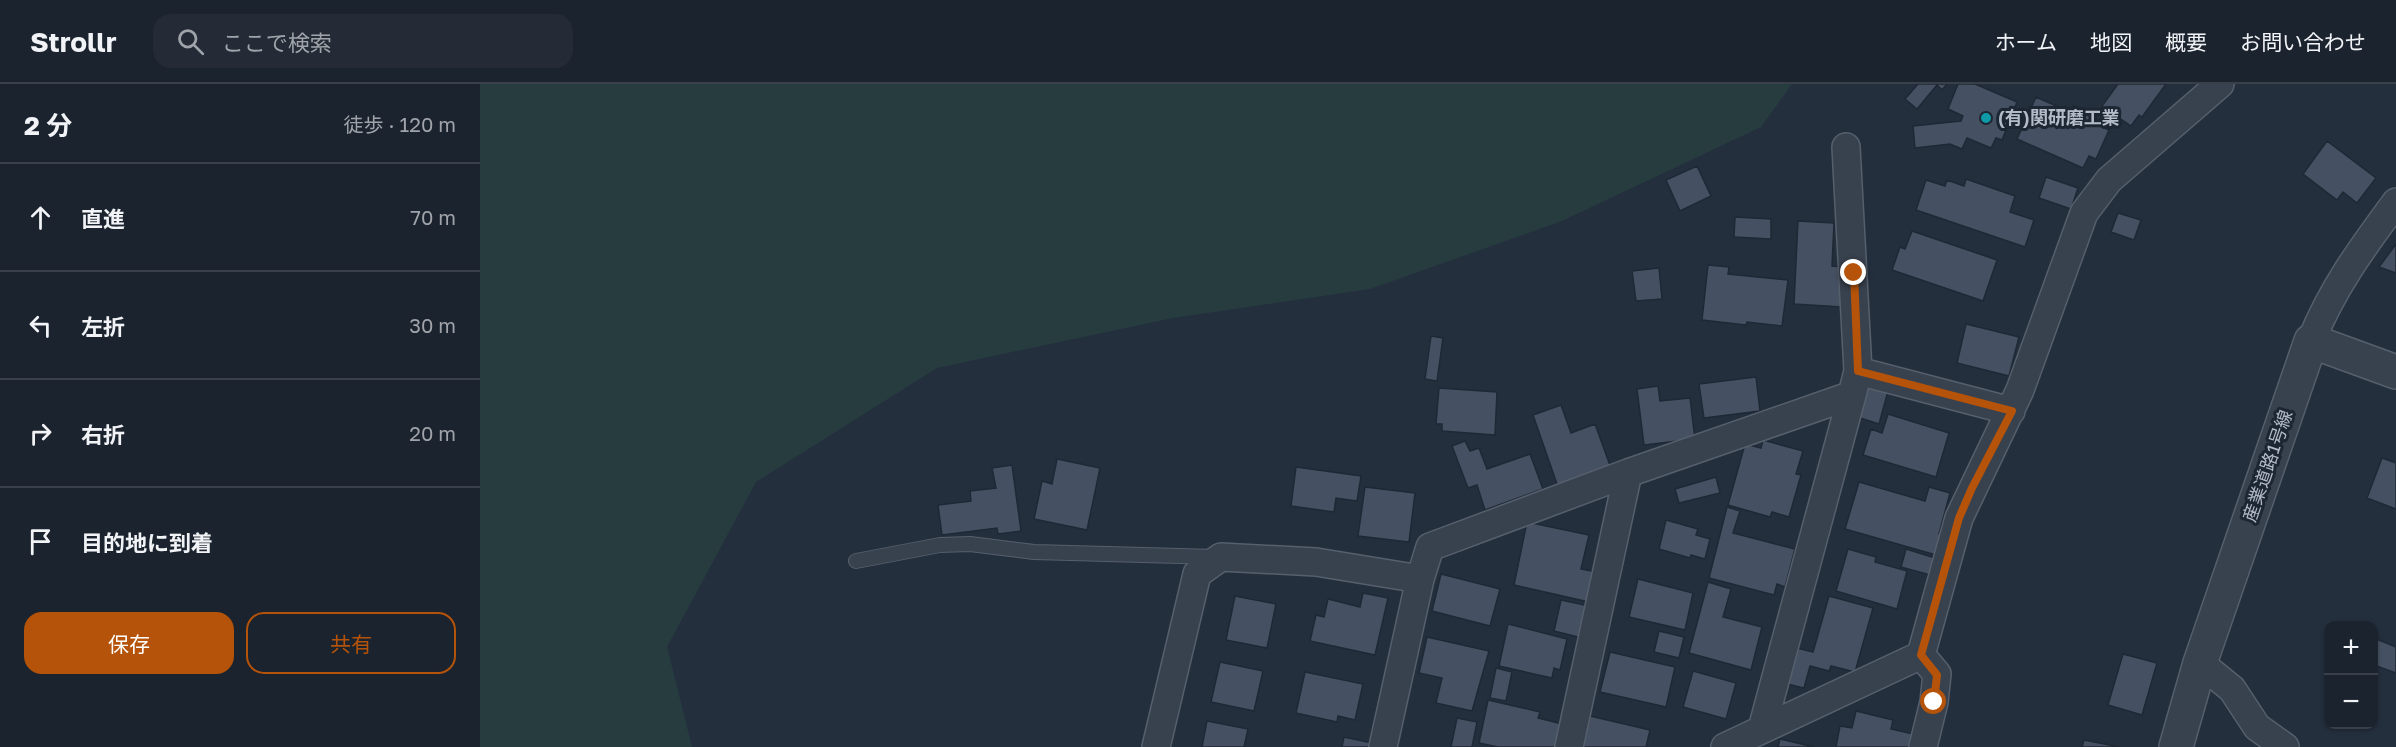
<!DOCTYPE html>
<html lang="ja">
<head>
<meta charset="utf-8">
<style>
  :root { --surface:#1b232e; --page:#242b36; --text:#f1f3f6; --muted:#a0a4aa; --line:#39404a; --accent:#b45309 }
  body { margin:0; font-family:"Golos Text","Noto Sans JP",sans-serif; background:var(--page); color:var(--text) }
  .controls { position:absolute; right:18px; bottom:18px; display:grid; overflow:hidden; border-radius:12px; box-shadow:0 2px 4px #0004 }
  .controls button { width:54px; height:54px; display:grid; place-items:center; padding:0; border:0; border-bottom:2px solid var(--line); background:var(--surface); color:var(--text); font:30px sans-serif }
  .stop { position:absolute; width:18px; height:18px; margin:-14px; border:4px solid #b45309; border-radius:50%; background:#fff }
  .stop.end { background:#b45309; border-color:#fff; box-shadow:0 2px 6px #0008 }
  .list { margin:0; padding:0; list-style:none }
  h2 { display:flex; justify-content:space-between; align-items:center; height:78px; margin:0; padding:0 24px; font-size:26px }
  h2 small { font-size:20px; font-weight:400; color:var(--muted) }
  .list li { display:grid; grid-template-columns:39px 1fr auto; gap:18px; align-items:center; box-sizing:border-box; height:108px; padding:0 24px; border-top:2px solid var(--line) }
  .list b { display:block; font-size:22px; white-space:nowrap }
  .list em { font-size:20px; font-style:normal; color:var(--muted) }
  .actions { display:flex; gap:12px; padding:18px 24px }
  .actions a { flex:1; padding:14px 0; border:2px solid var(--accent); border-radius:18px; text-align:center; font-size:21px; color:var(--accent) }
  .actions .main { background:var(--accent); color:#fff }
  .icon { flex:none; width:33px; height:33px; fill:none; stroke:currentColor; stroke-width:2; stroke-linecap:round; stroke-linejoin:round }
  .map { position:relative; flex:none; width:1916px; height:663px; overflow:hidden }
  header { display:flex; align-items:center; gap:36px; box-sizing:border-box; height:84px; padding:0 30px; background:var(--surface); border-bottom:2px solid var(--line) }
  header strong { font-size:28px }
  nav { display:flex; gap:33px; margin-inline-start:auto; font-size:21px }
  .search { width:420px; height:54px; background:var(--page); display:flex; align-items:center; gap:15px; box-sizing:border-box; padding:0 21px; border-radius:18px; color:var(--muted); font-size:22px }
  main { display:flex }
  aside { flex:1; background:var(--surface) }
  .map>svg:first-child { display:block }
  .green { fill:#263c3f }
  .building { fill:#455162; stroke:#1f2835; stroke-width:1.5 }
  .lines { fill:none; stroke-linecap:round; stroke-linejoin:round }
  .service-casing { stroke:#565f6c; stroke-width:16 }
  .minor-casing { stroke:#565f6c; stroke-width:30 }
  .tertiary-casing { stroke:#565f6c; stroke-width:36 }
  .service { stroke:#38414e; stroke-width:14 }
  .minor { stroke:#38414e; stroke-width:27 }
  .tertiary { stroke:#38414e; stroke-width:33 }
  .route { stroke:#b45309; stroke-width:8 }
  .culture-dot { fill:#0f9aa8; stroke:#1d2633; stroke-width:2 }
  .labels { text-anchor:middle; stroke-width:6; stroke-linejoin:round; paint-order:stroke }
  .poi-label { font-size:18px; font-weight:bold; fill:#b4bcc9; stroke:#1d2633; text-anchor:start }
  .street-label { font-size:18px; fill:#b4bcc9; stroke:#1d2633 }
</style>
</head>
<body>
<header>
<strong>Strollr</strong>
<div class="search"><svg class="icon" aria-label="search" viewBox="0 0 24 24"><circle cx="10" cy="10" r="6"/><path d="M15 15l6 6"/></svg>ここで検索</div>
<nav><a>ホーム</a><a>地図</a><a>概要</a><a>お問い合わせ</a></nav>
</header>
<main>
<aside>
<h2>2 分<small>徒歩 · 120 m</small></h2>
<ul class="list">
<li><svg class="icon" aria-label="ahead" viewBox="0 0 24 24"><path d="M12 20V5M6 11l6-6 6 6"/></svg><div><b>直進</b></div><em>70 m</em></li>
<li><svg class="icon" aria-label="left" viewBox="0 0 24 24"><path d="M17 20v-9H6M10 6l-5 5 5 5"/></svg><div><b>左折</b></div><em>30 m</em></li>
<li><svg class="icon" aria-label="right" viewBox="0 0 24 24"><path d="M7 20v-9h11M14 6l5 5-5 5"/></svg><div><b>右折</b></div><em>20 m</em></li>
<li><svg class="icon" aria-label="arrive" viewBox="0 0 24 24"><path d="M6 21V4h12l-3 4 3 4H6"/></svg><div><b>目的地に到着</b></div></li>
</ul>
<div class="actions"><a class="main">保存</a><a>共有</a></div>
</aside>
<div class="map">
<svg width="1916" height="663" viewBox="0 0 1916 663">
  <rect width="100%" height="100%" fill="#242f3e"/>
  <!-- green -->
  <path class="green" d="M0,0H1312L1281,43L1082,137L890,205L693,234L457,284L276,398L187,563L212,663H0Z"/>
  <!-- building -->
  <path class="building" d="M1438,0H1467L1462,6L1457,1L1437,25L1425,15Z
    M1478,0H1495L1537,18L1522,56L1516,54L1511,64L1487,54L1482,65L1470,60L1435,64L1433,42L1481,37L1483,32L1468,25Z
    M1638,0H1686L1662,33L1659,31L1651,42L1622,22Z
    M1556,13L1590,28L1593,22L1616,32L1613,39L1629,46L1616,75L1609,72L1603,84L1537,55Z
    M1847,57L1896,94L1877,119L1863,108L1857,116L1823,90Z
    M1217,82L1231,112L1200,127L1186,96Z
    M1566,93L1598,104L1591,125L1559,114Z
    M1486,95L1535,112L1530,128L1554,136L1545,163L1436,126L1446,96L1465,102L1467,96L1484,102Z
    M1638,129L1661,136L1654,156L1631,148Z
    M1255,133L1291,135V155L1254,153Z
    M1318,137L1354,139L1352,182L1364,183L1362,223L1314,220Z
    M1432,147L1517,176L1503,217L1412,186L1420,163L1425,165Z
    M1916,160V189L1899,183Z
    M1228,181L1249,183L1248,190L1308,196L1302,242L1267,238L1266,241L1222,236Z
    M1179,184L1182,215L1156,217L1152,187Z
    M1486,240L1539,253L1529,292L1477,279Z
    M951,252L963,254L957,297L945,295Z
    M1276,293L1280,327L1224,334L1219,300Z
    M1386,300L1408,307L1399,340L1377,333Z
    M1178,302L1180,317L1210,314L1215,355L1164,361L1157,305Z
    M959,304L1017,308L1015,351L962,347V340H956Z
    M1081,321L1091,349L1115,340L1131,384L1078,403L1053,331Z
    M1408,330L1469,349L1456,393L1383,371L1391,345L1402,349Z
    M1283,356L1323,367L1316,390L1321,391L1309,433L1292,428L1290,433L1248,421L1265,360L1281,364Z
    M985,357L990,367L999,364L1007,385L1050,370L1063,405L1005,426L997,401L988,404L972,362Z
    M1902,374L1916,379V425L1887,414Z
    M577,375L620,384L607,446L554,435L562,397L572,400Z
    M532,381L541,447L518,450L517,444L462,451L458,421L491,417L490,407L516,404L512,384Z
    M816,383L881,392L877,417L856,414L854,428L811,422Z
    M1236,393L1240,409L1199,419L1195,405Z
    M1379,398L1445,417L1449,403L1470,409L1459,450L1462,451L1456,471L1365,445Z
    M885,403L935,409L929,458L878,452Z
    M1247,423L1260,427L1253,449L1315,465L1305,503L1297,500L1294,511L1229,494Z
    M1186,436L1218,445L1216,451L1230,455L1225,475L1211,471L1210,474L1179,465Z
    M1047,438L1109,451L1101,485L1116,488L1109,518L1034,501Z
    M1368,465L1396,473L1395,478L1427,487L1417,525L1356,507Z
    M1426,465L1455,474L1450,491L1421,483Z
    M961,490L1020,505L1010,542L952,527Z
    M1158,495L1213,509L1205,546L1149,533Z
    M1228,498L1251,505L1243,533L1282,543L1271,586L1209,569Z
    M883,509L908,514L895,571L830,557L836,531L844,533L848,515L880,523Z
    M755,512L796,520L787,564L746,556Z
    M1349,512L1393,524L1375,588L1351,582L1349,587L1330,582L1324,604L1307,600L1317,564L1333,568Z
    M1081,516L1109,522L1102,554L1074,547Z
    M1028,540L1087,555L1080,586L1074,584L1072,594L1019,582Z
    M1179,547L1204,553L1199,574L1174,568Z
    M947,553L1009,567L992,627L956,619L962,594L939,589Z
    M1894,554L1916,563V589L1894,581Z
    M1130,568L1195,583L1186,623L1120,608Z
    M1643,570L1677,579L1662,631L1628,621Z
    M740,578L783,587L774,627L731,618Z
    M1016,584L1032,588L1026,617L1010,614Z
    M1213,587L1256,599L1246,635L1203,623Z
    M825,588L883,600L875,636L858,632L857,638L816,629Z
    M1008,616L1060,628L1058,634L1082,640L1077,663H1018L999,659Z
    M1376,627L1413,636L1411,645L1433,650L1430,663H1356L1360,642L1372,644Z
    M1110,632L1170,646L1166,663H1103Z
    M977,634L997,638L992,663H971Z
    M727,637L768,645L764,663H722Z
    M864,653L892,659L891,663H862Z
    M1300,655L1334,663H1298Z
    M1604,656L1640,663H1602Z"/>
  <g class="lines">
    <defs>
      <path id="service" d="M376,477L460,461L490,460L554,468L736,473"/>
      <path id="minor" d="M1366,63L1378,287
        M1831,257C1853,203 1882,164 1916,118
        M1441,571L1479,434L1540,306L1604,129L1629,96L1740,0
        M1441,571L1457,590L1454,618L1443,663
        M1720,579L1752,605L1777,643L1805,663
        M1282,645L1372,311
        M676,663L717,490L741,473L836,478L940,495L950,463L1148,389L1372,311L1378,287L1531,327
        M903,663L940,495
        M1089,663L1148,389
        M1245,663L1441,571"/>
      <path id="tertiary" d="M1696,663L1720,579L1831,257L1916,288"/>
    </defs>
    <!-- service casing -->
    <use href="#service" class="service-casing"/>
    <!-- minor casing -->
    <use href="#minor" class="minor-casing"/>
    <!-- tertiary casing -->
    <use href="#tertiary" class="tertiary-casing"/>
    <!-- service -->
    <use href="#service" class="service"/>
    <!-- minor -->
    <use href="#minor" class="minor"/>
    <!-- tertiary -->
    <use href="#tertiary" class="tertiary"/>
  </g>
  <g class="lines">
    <!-- route -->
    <path class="route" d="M1374,189L1378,287L1532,327L1492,404L1479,434L1441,571L1457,591L1454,618"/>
  </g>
  <!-- markers -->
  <circle class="culture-dot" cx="1506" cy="34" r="6"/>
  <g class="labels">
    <!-- poi labels -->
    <g class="poi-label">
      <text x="1518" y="40">(有)関研磨工業</text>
    </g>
    <!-- street labels -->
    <g class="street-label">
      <text transform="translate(1788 382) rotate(-71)" y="6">産業道路1号線</text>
    </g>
  </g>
</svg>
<div class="controls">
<button>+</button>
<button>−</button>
</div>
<div class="stop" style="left:1454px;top:618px"></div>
<div class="stop end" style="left:1374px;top:189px"></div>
</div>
</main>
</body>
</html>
